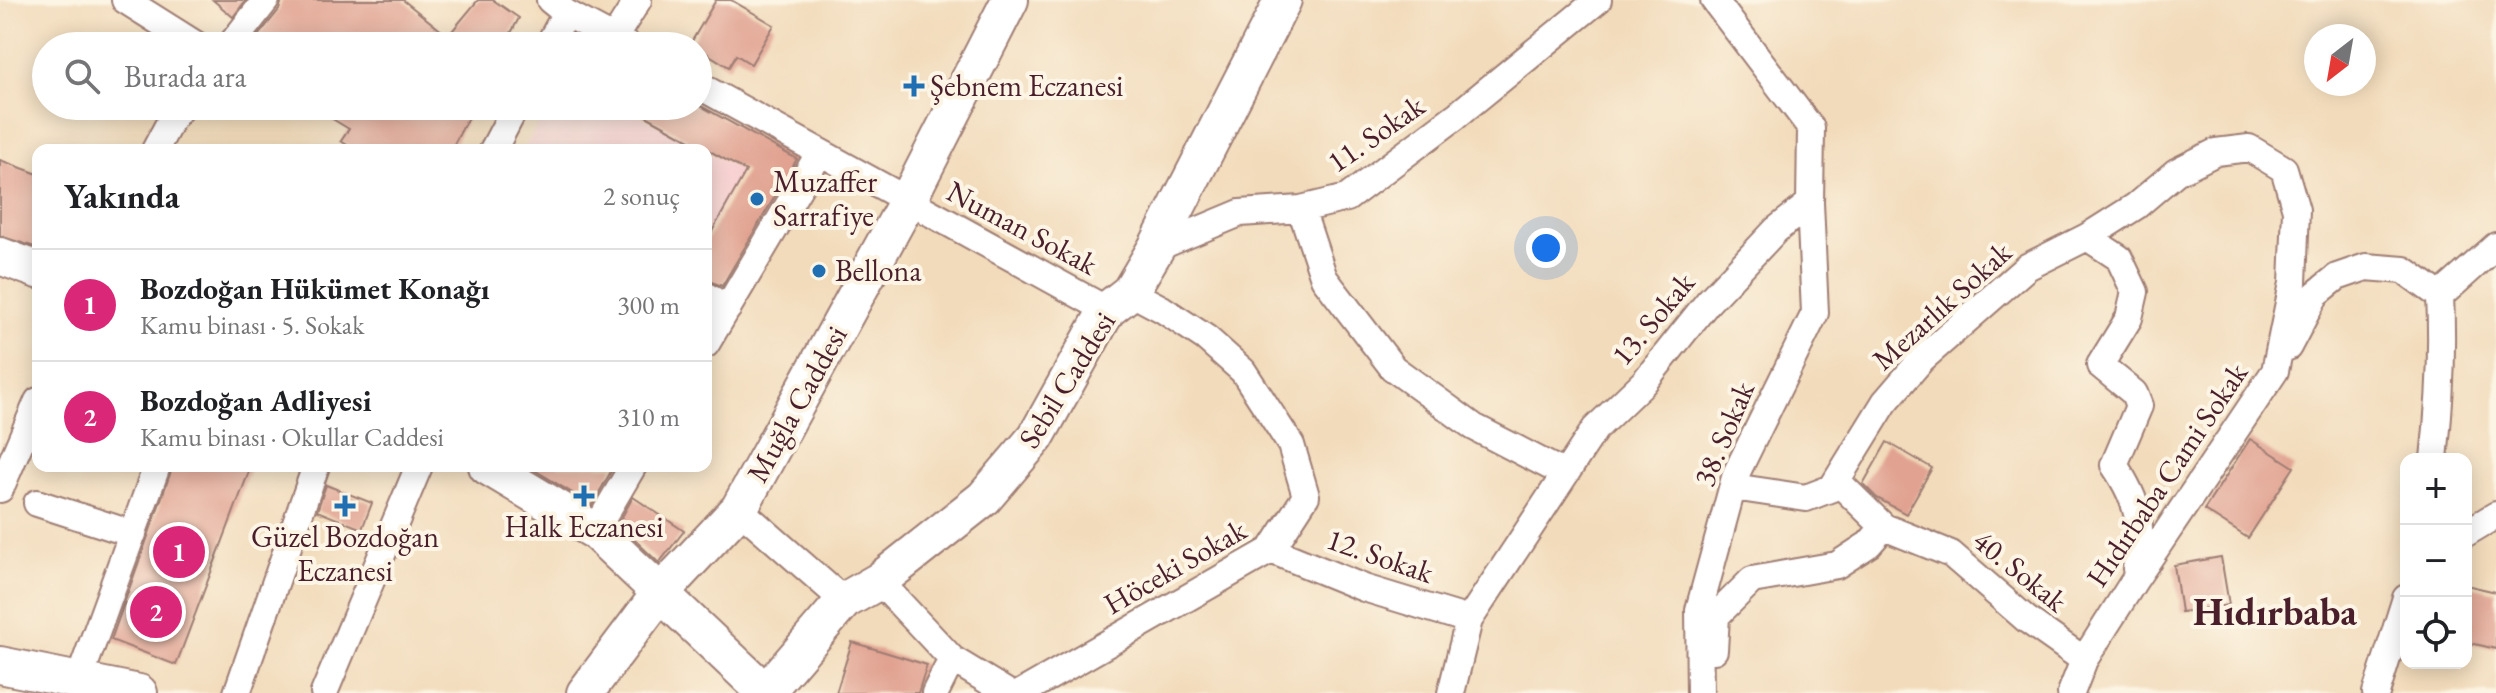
<!DOCTYPE html>
<html lang="tr">
<head>
<meta charset="utf-8">
<style>
  :root { --surface:#fff; --page:#f6f6f6; --text:#202124; --muted:#757577; --line:#e0e0e0; --accent:#db2777 }
  body { margin:0; font-family:"EB Garamond",serif; background:var(--page); color:var(--text) }
  .controls { position:absolute; right:24px; bottom:24px; display:grid; overflow:hidden; border-radius:16px; box-shadow:0 4px 20px #0003 }
  .controls button { width:72px; height:72px; display:grid; place-items:center; padding:0; border:0; border-bottom:2px solid var(--line); background:var(--surface); color:var(--text); font:40px sans-serif }
  .compass { position:absolute; left:2304px; top:24px; width:72px; height:72px; border-radius:50%; background:var(--surface); box-shadow:0 4px 20px #0003; rotate:211deg }
  .you { position:absolute; left:1546px; top:248px; width:28px; height:28px; margin:-20px; border:6px solid #fff; border-radius:50%; background:#1a73e8; box-shadow:0 0 0 12px #1a73e833 }
  .badge { display:grid; place-items:center; width:52px; height:52px; border-radius:50%; background:var(--accent); color:#fff; font-size:26px; font-weight:700 }
  .pin { position:absolute; translate:-50% -50%; border:4px solid #fff; box-shadow:0 2px 8px #0006 }
  .list { margin:0; padding:0; list-style:none }
  h2 { display:flex; justify-content:space-between; align-items:center; height:104px; margin:0; padding:0 32px; font-size:34px }
  h2 small { font-size:26px; font-weight:400; color:var(--muted) }
  .list li { display:grid; grid-template-columns:52px 1fr auto; gap:24px; align-items:center; box-sizing:border-box; height:112px; padding:0 32px; border-top:2px solid var(--line) }
  .list b { display:block; font-size:30px; white-space:nowrap }
  .list p { margin:0; font-size:26px; white-space:nowrap; color:var(--muted) }
  .list em { font-size:26px; font-style:normal; color:var(--muted) }
  .icon { flex:none; width:44px; height:44px; fill:none; stroke:currentColor; stroke-width:2; stroke-linecap:round; stroke-linejoin:round }
  .map { position:relative; flex:none; width:2496px; height:693px; overflow:hidden }
  .search { position:absolute; background:var(--surface); box-shadow:0 4px 20px #0003; left:32px; top:32px; width:680px; height:88px; display:flex; align-items:center; gap:20px; box-sizing:border-box; padding:0 28px; border-radius:44px; color:var(--muted); font-size:30px }
  .panel { position:absolute; background:var(--surface); box-shadow:0 4px 20px #0003; left:32px; top:144px; width:680px; height:328px; border-radius:16px }
  .map>svg:first-child { display:block }
  .built { fill:#f7cfd0 }
  .building { fill:#e1a291 }
  .lines { fill:none; stroke-linecap:round; stroke-linejoin:round }
  .street-casing { stroke:#9e7d73; stroke-width:30 }
  .secondary-casing { stroke:#9e7d73; stroke-width:40 }
  .street { stroke:#fff; stroke-width:26 }
  .secondary { stroke:#fff; stroke-width:36 }
  .poi-dot { fill:#1f6fb2; stroke:#fcf5e5; stroke-width:3 }
  .labels { text-anchor:middle; stroke-width:8; stroke-linejoin:round; paint-order:stroke }
  .poi-label { font-size:30px; fill:#4a1f2b; stroke:#fcf5e5; text-anchor:start }
  .street-label { font-size:30px; fill:#4a1f2b; stroke:#fcf5e5 }
  .district-label { font-size:38px; font-weight:bold; fill:#4a1f2b; stroke:#fcf5e5 }
</style>
</head>
<body>
<div class="map">
<svg width="2496" height="693" viewBox="0 0 2496 693">
  <rect width="100%" height="100%" fill="#fcf5e5"/>
  <filter id="ink" filterUnits="userSpaceOnUse"><feTurbulence type="fractalNoise" baseFrequency=".0125" numOctaves="2"/><feDisplacementMap in="SourceGraphic" scale="16" xChannelSelector="R" yChannelSelector="G"/><feConvolveMatrix kernelMatrix="1 2 1 2 8 2 1 2 1" color-interpolation-filters="sRGB"/></filter>
  <filter id="wash" filterUnits="userSpaceOnUse"><feTurbulence type="fractalNoise" baseFrequency=".006" numOctaves="4" result="noise"/><feDisplacementMap in="SourceGraphic" scale="32" xChannelSelector="R" yChannelSelector="G"/><feGaussianBlur stdDeviation="1.8" result="paint"/><feColorMatrix in="noise" values="0 0 0 0 0 0 0 0 0 0 0 0 0 0 0 0 0 1.4 0 .05"/><feComposite in="paint" operator="in"/></filter>
  <g filter="url(#wash)">
    <rect width="100%" height="100%" fill="#f2dbbb"/>
    <!-- built -->
    <path class="built" d="M548,106H622L704,150H524Z
      M706,151L741,170L706,236Z"/>
    <g id="blocks">
      <!-- building -->
      <path class="building" d="M213,0H246L233,17Z
        M282,0H403L448,36L478,0H493L519,18L504,46H267L257,37L279,10Z
        M716,0H731L774,25L751,64L736,55L729,67L698,48V46H689Z
        M311,106H474L451,150H355L341,141L349,129Z
        M628,106H701L797,159L722,286L706,280V242L746,171Z
        M0,160L38,174V248L0,236Z
        M2250,439L2294,467L2248,538L2204,510Z
        M1887,442L1932,468L1906,514L1877,498L1863,484Z
        M173,466H251L176,665L111,640Z
        M528,466H614L592,505Z
        M326,485L372,503L362,529L317,511Z
        M633,497L684,531L659,563L618,524Z
        M2221,557L2229,605L2181,612L2174,565Z
        M2466,585L2496,592V649L2466,642Z
        M852,642L927,665L918,693H836Z"/>
    </g>
  </g>
  <g filter="url(#ink)">
    <use href="#blocks" fill-opacity="0" stroke="#9e7d73" stroke-width="2"/>
    <g class="lines">
      <defs>
        <path id="street" d="M125,0L198,46
          M550,0L566,13L628,46
          M614,38L638,0
          M230,46L266,0
          M548,46L566,13
          M698,85L1107,310
          M155,150L171,120L182,106
          M493,150L516,106
          M1301,209L1324,278L1393,368L1474,427L1565,474
          M2087,237L2119,258L2135,292L2129,318L2100,365L2134,393L2139,406L2114,465C2139,502 2144,526 2136,569
          M1156,248L1240,213L1301,209L1347,198L1456,116L1598,0
          M706,296L728,308
          M706,344L819,154
          M2288,347L2316,294L2337,277L2366,267L2404,270L2440,296
          M2434,459C2440,404 2443,351 2440,296L2496,246
          M1837,481L1884,527L1951,554L2026,619L2084,660
          M1733,487L1806,498L1832,488L1885,402L1922,359L2027,267L2087,237L2136,206L2176,172L2216,152L2249,148L2284,169L2296,210L2293,283L2275,371L2134,581L2084,660L2071,693
          M0,489L38,401
          M37,503L133,534
          M739,509L844,601
          M595,531L633,466
          M2466,533L2496,515
          M1271,550L1364,588L1469,620
          M879,581L952,659L1008,693
          M1714,650L1716,616L1752,580L1837,565L1869,544L1884,527
          M79,680L157,466
          M237,693L316,466
          M324,693L419,466
          M935,693L952,659
          M1021,693L1271,550L1306,496L1291,445L1243,371L1206,338L1162,309L1130,292
          M1451,693L1469,620L1595,429L1644,382L1708,302L1776,230L1810,203
          M1700,693L1699,610L1736,474L1815,313L1810,203L1811,128L1714,0
          M2376,693L2406,598"/>
        <path id="secondary" d="M0,256L38,270
          M487,466L595,531L766,693
          M0,665L139,693
          M585,693L660,593L739,509L907,202L1010,0
          M765,693L844,601L879,581L984,498L1036,437L1107,310L1130,292L1156,248L1283,0"/>
      </defs>
      <!-- street casing -->
      <use href="#street" class="street-casing"/>
      <!-- secondary casing -->
      <use href="#secondary" class="secondary-casing"/>
      <!-- street -->
      <use href="#street" class="street"/>
      <!-- secondary -->
      <use href="#secondary" class="secondary"/>
    </g>
  </g>
  <!-- markers -->
  <g class="poi-dot">
    <path d="M910 74h8v8h8v8h-8v8h-8v-8h-8v-8h8z"/>
    <circle cx="757" cy="199" r="8"/>
    <circle cx="819" cy="271" r="8"/>
    <path d="M580 484h8v8h8v8h-8v8h-8v-8h-8v-8h8z"/>
    <path d="M341 494h8v8h8v8h-8v8h-8v-8h-8v-8h8z"/>
  </g>
  <g class="labels">
    <!-- poi labels -->
    <g class="poi-label">
      <text x="930" y="96">Şebnem Eczanesi</text>
      <text x="773" y="192">Muzaffer<tspan x="773" dy="34">Sarrafiye</tspan></text>
      <text x="835" y="281">Bellona</text>
      <text x="584" y="537" text-anchor="middle">Halk Eczanesi</text>
      <text x="345" y="547" text-anchor="middle">Güzel Bozdoğan<tspan x="345" dy="34">Eczanesi</tspan></text>
    </g>
    <!-- street labels -->
    <g class="street-label">
      <text transform="translate(1376 134) rotate(-35)" y="10">11. Sokak</text>
      <text transform="translate(1022 228) rotate(28)" y="10">Numan Sokak</text>
      <text transform="translate(1942 306) rotate(-42)" y="10">Mezarlık Sokak</text>
      <text transform="translate(1653 319) rotate(-50)" y="10">13. Sokak</text>
      <text transform="translate(1067 380) rotate(-58)" y="10">Sebil Caddesi</text>
      <text transform="translate(797 404) rotate(-61)" y="10">Muğla Caddesi</text>
      <text transform="translate(1724 434) rotate(-67)" y="10">38. Sokak</text>
      <text transform="translate(2167 475) rotate(-56)" y="10">Hıdırbaba Cami Sokak</text>
      <text transform="translate(1380 556) rotate(19)" y="10">12. Sokak</text>
      <text transform="translate(1175 567) rotate(-30)" y="10">Höceki Sokak</text>
      <text transform="translate(2020 571) rotate(39)" y="10">40. Sokak</text>
    </g>
    <!-- district labels -->
    <g class="district-label">
      <text x="2275" y="625">Hıdırbaba</text>
    </g>
  </g>
</svg>
<div class="controls">
<button>+</button>
<button>−</button>
<button><svg class="icon" aria-label="locate" viewBox="0 0 24 24"><circle cx="12" cy="12" r="6"/><path d="M12 2v4M12 18v4M2 12h4M18 12h4"/></svg></button>
</div>
<svg class="compass" viewBox="-18 -18 36 36"><path d="M0-13l5 13h-10z" fill="#e53935"/><path d="M0 13l5-13h-10z" fill="#757577"/></svg>
<div class="you"></div>
<div class="pin badge" style="left:179px;top:552px">1</div>
<div class="pin badge" style="left:156px;top:612px">2</div>
<div class="search"><svg class="icon" aria-label="search" viewBox="0 0 24 24"><circle cx="10" cy="10" r="6"/><path d="M15 15l6 6"/></svg>Burada ara</div>
<section class="panel">
<h2>Yakında<small>2 sonuç</small></h2>
<ul class="list">
<li><span class="badge">1</span><div><b>Bozdoğan Hükümet Konağı</b><p>Kamu binası · 5. Sokak</p></div><em>300 m</em></li>
<li><span class="badge">2</span><div><b>Bozdoğan Adliyesi</b><p>Kamu binası · Okullar Caddesi</p></div><em>310 m</em></li>
</ul>
</section>
</div>
</body>
</html>
